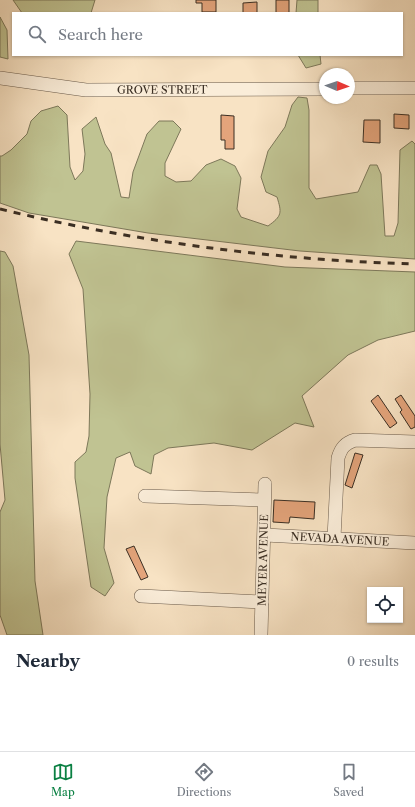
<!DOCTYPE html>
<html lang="en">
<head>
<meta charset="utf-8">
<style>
  :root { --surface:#fff; --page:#f6f6f7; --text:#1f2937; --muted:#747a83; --line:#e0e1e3; --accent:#0b8043 }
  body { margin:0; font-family:"Libre Caslon Text",serif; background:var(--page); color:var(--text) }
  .controls { position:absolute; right:12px; bottom:12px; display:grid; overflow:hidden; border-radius:0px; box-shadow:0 1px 3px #0004 }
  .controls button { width:36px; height:36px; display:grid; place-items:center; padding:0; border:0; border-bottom:1px solid var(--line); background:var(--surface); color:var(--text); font:20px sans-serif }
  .compass { position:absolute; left:319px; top:68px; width:36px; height:36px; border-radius:50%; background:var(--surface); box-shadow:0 1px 3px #0004; rotate:92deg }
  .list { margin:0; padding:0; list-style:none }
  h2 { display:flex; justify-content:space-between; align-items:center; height:52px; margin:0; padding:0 16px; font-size:17px }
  h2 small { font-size:13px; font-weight:400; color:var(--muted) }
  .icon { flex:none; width:22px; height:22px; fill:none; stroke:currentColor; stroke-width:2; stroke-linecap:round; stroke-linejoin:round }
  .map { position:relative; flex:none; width:415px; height:635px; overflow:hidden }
  .search { position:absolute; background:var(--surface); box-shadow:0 1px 3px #0004; left:12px; right:12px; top:12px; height:44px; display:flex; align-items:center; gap:10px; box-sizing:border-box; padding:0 14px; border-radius:0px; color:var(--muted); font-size:15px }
  .sheet { height:116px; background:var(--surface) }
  nav { display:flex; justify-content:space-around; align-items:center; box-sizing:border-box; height:56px; border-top:1px solid var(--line); background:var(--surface); font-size:11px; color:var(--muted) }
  nav a { display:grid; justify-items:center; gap:2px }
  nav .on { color:var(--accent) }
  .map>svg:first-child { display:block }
  .green { fill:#c0c392; stroke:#7d785a }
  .building { fill:#e4a47b; stroke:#3a2e23 }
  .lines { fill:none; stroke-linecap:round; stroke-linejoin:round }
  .minor-casing { stroke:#6a5b4b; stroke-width:14 }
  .minor { stroke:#faedd9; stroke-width:13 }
  .rail { stroke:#3a2e23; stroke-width:3; stroke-dasharray:7 7; stroke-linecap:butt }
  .labels { text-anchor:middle; stroke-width:4; stroke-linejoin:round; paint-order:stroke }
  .street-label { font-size:11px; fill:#3a2e23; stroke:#faedd9 }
</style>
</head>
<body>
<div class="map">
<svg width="415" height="635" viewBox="0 0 415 635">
  <rect width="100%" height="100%" fill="#f8e3c4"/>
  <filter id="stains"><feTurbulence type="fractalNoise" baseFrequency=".005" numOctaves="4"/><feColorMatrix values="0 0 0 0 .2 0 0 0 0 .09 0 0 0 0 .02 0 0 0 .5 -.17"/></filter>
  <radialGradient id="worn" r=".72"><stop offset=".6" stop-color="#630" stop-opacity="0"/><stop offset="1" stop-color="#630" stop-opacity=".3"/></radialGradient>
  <!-- green -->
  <path class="green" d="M13,0H95L91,13H22Z
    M297,0H318V13H296Z
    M0,17L7,30L8,59L0,57Z
    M298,55H320L321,64L306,68Z
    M298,97L307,98L309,110V188L316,199L358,192L370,165H377L381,174L385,236H394L398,223L400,150L412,141L415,144V259L300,251L148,233L29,213L0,203V156H2L11,150L27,134L31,121L41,111L58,106L67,115L70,167L75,180L83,171L85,154L82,129L96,117L105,144L111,153L121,197L129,198L133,172L147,134L159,121H173L181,129L165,163V176L176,182L191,181L206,165L221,159L235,166L241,178L237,209L241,217L268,226C282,216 282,213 277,197L266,192L261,177L268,151L285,127L292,105Z
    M76,241L285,267L415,272V331L378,340L348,355L302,396L314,427L295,423L252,450L214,443L168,448L154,455L151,474L135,466L130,452L116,458L107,497L104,548L114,583L105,596L91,587L75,478V462L86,452L89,436L90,394L83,289L69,254Z
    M0,251L5,252L13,266L29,355L35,581L43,635H7L0,615V512L5,500L0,444Z"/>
  <!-- building -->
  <path class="building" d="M196,0H216V12H202V3H196Z
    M276,0H289V13H276Z
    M257,2V13H243V3Z
    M394,114L409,115V129L394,128Z
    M221,115L234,116V149H225V140H221Z
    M364,120H380V143L363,142Z
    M378,395L397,423L390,428L371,401Z
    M401,395L415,416V427L411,429L400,412L402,410L395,399Z
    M355,453L363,455L352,488L345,485Z
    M274,500L315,502L314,519L290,517L289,523L273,522Z
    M134,546L148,577L141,580L126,549Z"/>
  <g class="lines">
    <defs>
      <g id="minor">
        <path id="s1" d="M0,78L86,90L325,89"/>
        <path d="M349,88H415"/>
        <path d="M145,496L264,500"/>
        <path id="s2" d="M265,535L415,543"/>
        <path d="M334,538L338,458C341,448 345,443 355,440L415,442"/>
        <path d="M141,596L262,602"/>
        <path id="s3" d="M261,635L265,484"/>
      </g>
    </defs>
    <!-- minor casing -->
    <use href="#minor" class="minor-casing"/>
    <!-- minor -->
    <use href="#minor" class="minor"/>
    <!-- rail -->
    <path class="rail" d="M0,209C136,242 275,260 415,264"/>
  </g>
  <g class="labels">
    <!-- street labels -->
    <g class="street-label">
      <text dy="4" stroke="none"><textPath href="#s1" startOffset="163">GROVE STREET</textPath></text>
      <text dy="4" stroke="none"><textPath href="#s2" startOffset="75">NEVADA AVENUE</textPath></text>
      <text dy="4" stroke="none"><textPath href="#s3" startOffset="75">MEYER AVENUE</textPath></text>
    </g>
  </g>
  <rect width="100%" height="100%" filter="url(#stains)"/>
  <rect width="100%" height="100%" fill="url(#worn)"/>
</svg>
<div class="controls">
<button><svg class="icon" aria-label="locate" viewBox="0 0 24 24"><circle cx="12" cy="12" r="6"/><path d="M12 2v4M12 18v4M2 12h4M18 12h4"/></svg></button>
</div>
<svg class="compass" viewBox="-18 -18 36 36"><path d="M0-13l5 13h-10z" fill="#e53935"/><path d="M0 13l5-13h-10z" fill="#747a83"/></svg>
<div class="search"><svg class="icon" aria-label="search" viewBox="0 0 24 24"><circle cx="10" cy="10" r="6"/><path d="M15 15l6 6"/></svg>Search here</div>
</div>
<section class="sheet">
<h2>Nearby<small>0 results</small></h2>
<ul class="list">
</ul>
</section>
<nav>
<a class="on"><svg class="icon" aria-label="map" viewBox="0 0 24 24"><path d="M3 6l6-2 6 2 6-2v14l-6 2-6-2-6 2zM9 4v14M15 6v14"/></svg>Map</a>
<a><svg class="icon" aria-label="directions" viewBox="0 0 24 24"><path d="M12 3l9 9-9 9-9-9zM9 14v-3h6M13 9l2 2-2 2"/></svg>Directions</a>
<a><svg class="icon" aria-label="saved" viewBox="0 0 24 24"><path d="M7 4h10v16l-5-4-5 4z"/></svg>Saved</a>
</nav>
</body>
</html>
